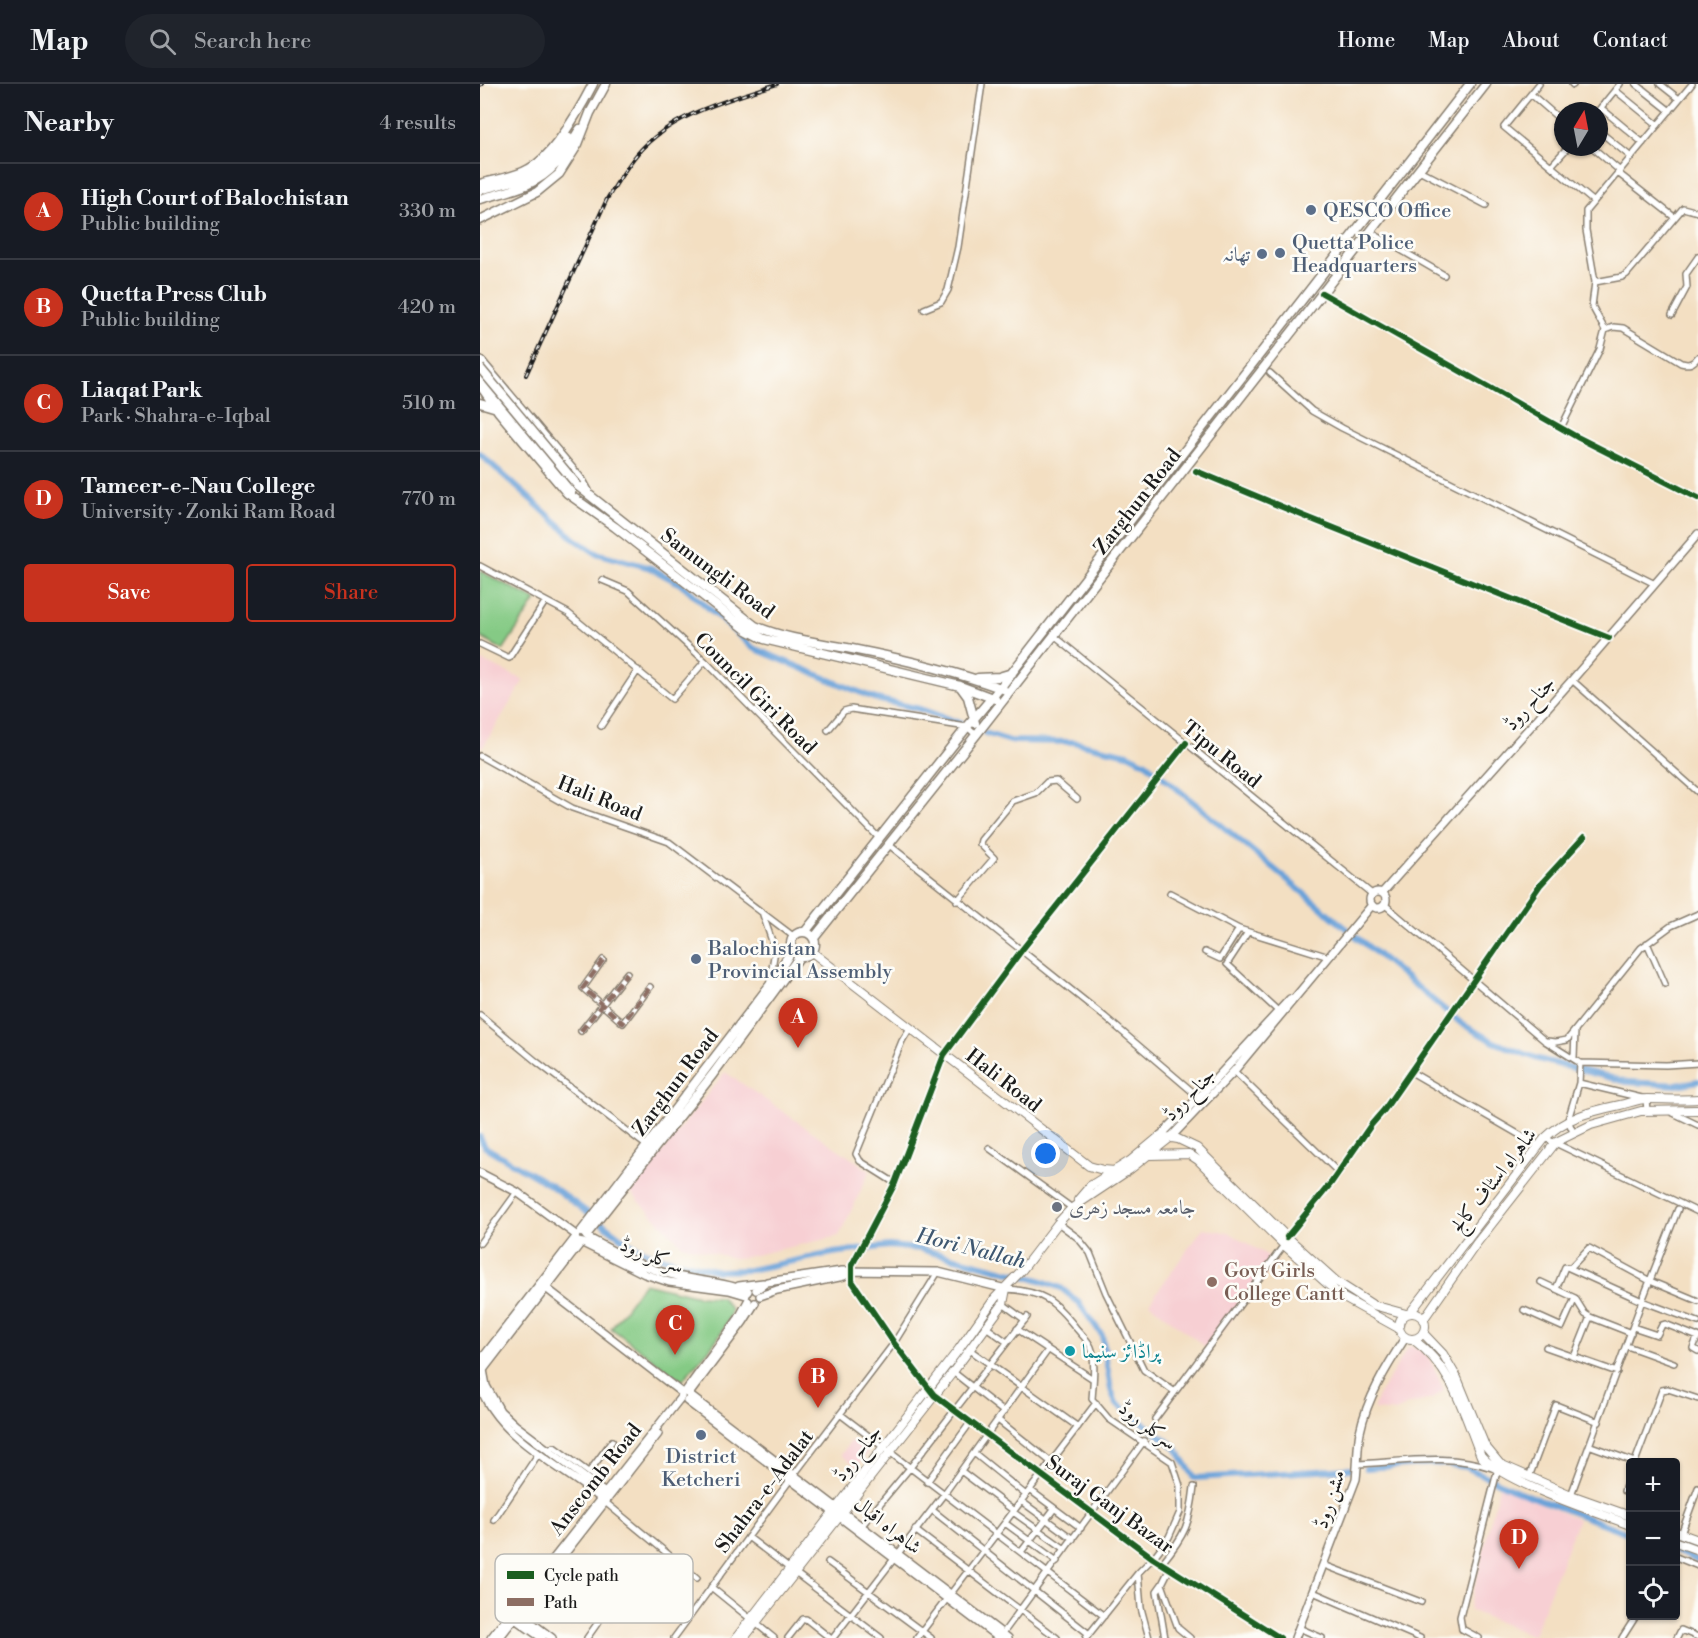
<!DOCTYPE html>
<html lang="en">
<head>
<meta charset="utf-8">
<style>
  :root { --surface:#171b24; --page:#20242c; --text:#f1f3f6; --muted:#9ea1a6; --line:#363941; --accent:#c8321e }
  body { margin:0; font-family:"Libre Bodoni",Amiri,serif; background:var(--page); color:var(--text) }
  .controls { position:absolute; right:18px; bottom:18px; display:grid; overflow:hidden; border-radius:6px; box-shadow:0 2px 4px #0004 }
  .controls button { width:54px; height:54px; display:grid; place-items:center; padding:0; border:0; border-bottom:2px solid var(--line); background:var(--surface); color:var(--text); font:30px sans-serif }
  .compass { position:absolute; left:1074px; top:18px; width:54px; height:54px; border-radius:50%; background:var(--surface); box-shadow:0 2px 4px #0004; rotate:10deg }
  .you { position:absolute; left:566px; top:1070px; width:21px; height:21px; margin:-15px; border:4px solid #fff; border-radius:50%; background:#1a73e8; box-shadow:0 0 0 9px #1a73e833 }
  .badge { display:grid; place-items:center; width:39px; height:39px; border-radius:50%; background:var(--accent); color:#fff; font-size:20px; font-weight:700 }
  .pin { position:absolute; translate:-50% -50px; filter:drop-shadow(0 2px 3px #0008) }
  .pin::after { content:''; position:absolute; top:32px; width:21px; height:18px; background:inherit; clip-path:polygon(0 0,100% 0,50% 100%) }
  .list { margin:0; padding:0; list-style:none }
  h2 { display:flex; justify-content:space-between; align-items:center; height:78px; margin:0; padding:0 24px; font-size:26px }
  h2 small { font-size:20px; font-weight:400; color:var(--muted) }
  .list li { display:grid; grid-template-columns:39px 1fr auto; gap:18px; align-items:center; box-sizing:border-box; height:96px; padding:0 24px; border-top:2px solid var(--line) }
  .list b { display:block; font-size:22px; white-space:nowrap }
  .list p { margin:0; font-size:20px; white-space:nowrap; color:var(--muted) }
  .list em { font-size:20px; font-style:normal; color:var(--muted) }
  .actions { display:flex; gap:12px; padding:18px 24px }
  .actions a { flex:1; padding:14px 0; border:2px solid var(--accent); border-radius:6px; text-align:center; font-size:21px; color:var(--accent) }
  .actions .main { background:var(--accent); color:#fff }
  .icon { flex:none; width:33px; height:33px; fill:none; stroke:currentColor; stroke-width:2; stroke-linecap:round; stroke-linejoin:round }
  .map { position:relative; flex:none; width:1218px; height:1554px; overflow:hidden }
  header { display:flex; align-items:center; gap:36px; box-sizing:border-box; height:84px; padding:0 30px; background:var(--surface); border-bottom:2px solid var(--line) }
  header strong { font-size:28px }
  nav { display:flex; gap:33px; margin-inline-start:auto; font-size:21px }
  .search { width:420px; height:54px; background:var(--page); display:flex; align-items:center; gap:15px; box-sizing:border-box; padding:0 21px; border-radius:33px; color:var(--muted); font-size:22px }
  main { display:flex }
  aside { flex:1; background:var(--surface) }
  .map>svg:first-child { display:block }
  .built { fill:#f7cfd3 }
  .green { fill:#85ca85; stroke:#507350; stroke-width:1.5 }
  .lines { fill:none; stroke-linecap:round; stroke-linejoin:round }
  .canal { stroke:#6aa2d9; stroke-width:6 }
  .minor-casing { stroke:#887e6f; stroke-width:8 }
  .tertiary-casing { stroke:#887e6f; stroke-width:10 }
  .secondary-casing { stroke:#887e6f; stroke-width:10 }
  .primary-casing { stroke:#887e6f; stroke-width:11 }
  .minor { stroke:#fff; stroke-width:5 }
  .tertiary { stroke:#fff; stroke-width:7 }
  .secondary { stroke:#fff; stroke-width:8 }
  .primary { stroke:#fff; stroke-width:8 }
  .rail-casing { stroke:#1c1c1c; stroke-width:4 }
  .rail { stroke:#fdfcf7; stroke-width:1.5; stroke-dasharray:4.5; stroke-linecap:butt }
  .primary-bridge-casing { stroke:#887e6f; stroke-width:11; stroke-linecap:butt }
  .primary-bridge { stroke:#fff; stroke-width:8 }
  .quiet { stroke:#8d6e63; stroke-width:4.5; stroke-dasharray:9 4.5; stroke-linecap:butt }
  .cycleway-casing { stroke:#fdfcf7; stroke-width:10 }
  .cycleway { stroke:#1b5e20; stroke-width:6 }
  .service-dot { fill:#5c6f8a; stroke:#fdfcf7; stroke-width:2 }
  .worship-dot { fill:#6b7280; stroke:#fdfcf7; stroke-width:2 }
  .education-dot { fill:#8d6e63; stroke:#fdfcf7; stroke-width:2 }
  .culture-dot { fill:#0f9aa8; stroke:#fdfcf7; stroke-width:2 }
  .labels { text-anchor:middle; stroke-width:5; stroke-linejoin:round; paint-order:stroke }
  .service-label { font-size:20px; fill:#4e5e75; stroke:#fdfcf7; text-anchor:start }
  .street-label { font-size:20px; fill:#1c1c1c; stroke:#fdfcf7 }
  .worship-label { font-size:20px; fill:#5b616d; stroke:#fdfcf7; text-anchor:start }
  .education-label { font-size:20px; fill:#785e54; stroke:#fdfcf7; text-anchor:start }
  .culture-label { font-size:20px; fill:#0d838f; stroke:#fdfcf7; text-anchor:start }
  .water-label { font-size:21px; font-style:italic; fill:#3f5871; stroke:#fdfcf7 }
  .key { fill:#fdfcf7; stroke:#bab9b5; stroke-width:1.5 }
  .key-label { font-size:16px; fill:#1c1c1c }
</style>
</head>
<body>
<header>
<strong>Map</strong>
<div class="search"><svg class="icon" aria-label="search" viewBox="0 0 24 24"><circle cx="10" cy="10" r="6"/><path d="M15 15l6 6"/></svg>Search here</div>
<nav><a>Home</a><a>Map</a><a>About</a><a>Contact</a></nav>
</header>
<main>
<aside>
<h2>Nearby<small>4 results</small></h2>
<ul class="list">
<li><span class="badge">A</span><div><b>High Court of Balochistan</b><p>Public building</p></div><em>330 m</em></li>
<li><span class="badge">B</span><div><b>Quetta Press Club</b><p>Public building</p></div><em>420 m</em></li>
<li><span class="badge">C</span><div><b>Liaqat Park</b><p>Park · Shahra-e-Iqbal</p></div><em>510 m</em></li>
<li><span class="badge">D</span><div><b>Tameer-e-Nau College</b><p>University · Zonki Ram Road</p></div><em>770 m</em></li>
</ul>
<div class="actions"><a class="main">Save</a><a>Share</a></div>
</aside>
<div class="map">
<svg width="1218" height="1554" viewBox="0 0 1218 1554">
  <rect width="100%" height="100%" fill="#fdfcf7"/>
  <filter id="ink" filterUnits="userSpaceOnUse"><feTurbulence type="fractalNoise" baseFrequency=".0167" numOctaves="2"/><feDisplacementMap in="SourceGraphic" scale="12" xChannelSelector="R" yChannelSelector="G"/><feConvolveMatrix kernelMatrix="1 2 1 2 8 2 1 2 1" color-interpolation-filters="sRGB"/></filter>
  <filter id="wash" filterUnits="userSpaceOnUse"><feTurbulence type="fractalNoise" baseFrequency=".008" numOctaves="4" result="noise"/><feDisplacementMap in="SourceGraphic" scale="24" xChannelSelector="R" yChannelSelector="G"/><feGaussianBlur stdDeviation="1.35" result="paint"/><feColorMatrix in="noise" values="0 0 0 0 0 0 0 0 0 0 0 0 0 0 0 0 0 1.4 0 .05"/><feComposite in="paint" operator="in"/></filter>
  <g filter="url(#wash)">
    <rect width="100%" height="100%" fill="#f3dfc2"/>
    <!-- built -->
    <path class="built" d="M0,576L44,596L3,663L0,661Z
      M245,988L390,1087L359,1152L257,1175L202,1161L150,1108Z
      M723,1144L750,1149L797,1177L728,1265L669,1219Z
      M929,1262L937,1264L949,1273L964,1306L952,1315L927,1321L916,1328L893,1326L898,1312Z
      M371,1356L388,1368L377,1383L361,1371Z
      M1019,1402L1098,1435L1053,1552L989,1526Z"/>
    <!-- green -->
    <path class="green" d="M0,487L56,516L23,566L0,553Z
      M164,1199L218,1212L241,1213L251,1225C249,1248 217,1278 202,1297L131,1244Z"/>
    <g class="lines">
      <!-- canal -->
      <path class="canal" d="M0,370L95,455L116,469L171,484L204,502L273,564L396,615L440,625L483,640
        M505,649L530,657L593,658L648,670L666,679L982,940L1014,958L1058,975L1147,998L1197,1001L1218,997
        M0,1053L5,1063L70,1101L146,1157L172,1171L238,1187L269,1186L353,1169L409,1162L440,1165L560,1196L581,1204L598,1218L622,1251L631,1306L636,1319L695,1363L715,1394L870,1385
        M886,1384L954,1379L986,1383L1037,1407L1150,1450
        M1196,1467L1218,1477"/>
    </g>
  </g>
  <g filter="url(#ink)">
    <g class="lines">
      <defs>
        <path id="minor" d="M1059,0L1024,43L1113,117
          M1092,0L1093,1
          M1156,0L1190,27
          M1180,0L1199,15
          M1135,6L1178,41
          M1052,11L1083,38
          M1121,24L1163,59
          M1118,27L1140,0
          M1119,47L1151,73
          M1112,63L1140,87
          M1071,82L1088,63
          M939,86L1006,121
          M1138,89L1194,133
          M890,148L964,191
          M1115,198L1142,193L1147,190L1203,124L1218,128
          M842,209L1097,353L1218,414
          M444,225L461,218L468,206L478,163L502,0
          M1192,231L1207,203L1206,190L1218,173
          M1125,246L1133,243L1143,244L1201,279C1209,281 1213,280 1218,273
          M790,289L832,327L862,344L1175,500
          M1081,344L1120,265L1125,246L1112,222L1115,198L1106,146V127L1212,0
          M716,387L824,432L1129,554
          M0,482L88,529L192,615L225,577
          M122,496L148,507L225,577L400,755
          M573,551L892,810
          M0,560L29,574L65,518
          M1092,596L1218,708
          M121,642L158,586
          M348,646L364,627L371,625L487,643L496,651
          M706,659L541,867L464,971L415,1099L372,1181V1197L414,1259L454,1311L673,1474L800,1554
          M0,672L92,724L189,758L313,852
          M408,760L625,933L721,1015
          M690,809L759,845L849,873
          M477,817L514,774L500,760L501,756L533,717L556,709L567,698L576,697L597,715
          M904,820L1065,957L1100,979L1099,999L1166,1015L1167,1027
          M283,831L295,866L290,897
          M768,848L747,880L798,927
          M1167,859L1185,900
          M725,868L740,875L759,845
          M123,876L103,904L143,939L170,903
          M0,931L57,978L167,1062
          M101,947L147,889
          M1067,957L1076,958L1087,956L1161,864L1191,842L1218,830
          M1094,974L1095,947
          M1100,979L1186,981L1218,979
          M754,987L858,1088
          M931,988L1059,1062
          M1189,1027L1218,1041
          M1093,1048L1088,1036L1099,999
          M1065,1054L1218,1128
          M509,1064L592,1124
          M415,1099L380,1077L376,1070L422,957L430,944
          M578,1139L598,1154L610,1169L626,1209L664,1286L695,1308
          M807,1153L851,1099L891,1041L904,1026L1060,801L1104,753
          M0,1159L37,1108
          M1090,1184L1109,1164L1170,1197L1218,1217
          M1061,1198L1095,1214L1105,1230L1110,1233L1151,1249
          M526,1205C562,1207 574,1216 596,1244C601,1250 608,1256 611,1263C616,1275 613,1301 612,1315L629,1335L692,1378L700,1402V1428L689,1453L673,1474L658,1489L661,1524L669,1554
          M1076,1205L1085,1183H1087L1162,1217L1218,1238
          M523,1220L545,1236
          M1044,1226L1082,1243L1095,1214
          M506,1243L527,1258
          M1153,1243L1177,1251L1182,1241L1185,1240L1218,1253
          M537,1245L613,1295
          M1218,1252L1213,1264L1218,1267
          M1147,1262L1194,1279
          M1066,1263L1137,1288
          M490,1266L598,1343
          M1094,1273L1110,1233
          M473,1288L524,1328
          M360,1330L624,1532
          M675,1335L804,1161
          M518,1336L571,1378
          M1111,1362L1155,1378L1182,1306L1188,1305L1218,1315
          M69,1366L74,1363L119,1396
          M494,1369L546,1411
          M877,1380C922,1378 969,1369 1012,1384
          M481,1387L534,1427
          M109,1388L132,1357
          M1049,1393L1076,1321L1119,1338
          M447,1398L490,1339
          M550,1406L601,1444
          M1144,1407L1150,1390
          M1091,1411L1162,1217L1198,1125
          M541,1417L593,1455
          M125,1418L217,1494
          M452,1426L609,1550
          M533,1428L585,1465
          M14,1436L59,1369
          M525,1439L577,1477
          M379,1445L429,1385L547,1233
          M435,1446L577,1554
          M1201,1450L1218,1404
          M268,1453L401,1554
          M541,1468L574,1425
          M1196,1473L1218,1482
          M348,1478L451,1554
          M682,1479C705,1451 710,1440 714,1403
          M844,1481L941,1518
          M690,1484L682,1500L698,1544L710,1554
          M682,1500L677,1507L685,1554
          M231,1503L294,1554
          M833,1508L940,1554
          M819,1544L842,1554
          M982,1545L980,1533L1018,1384
          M982,1545L999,1554
          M521,1552L664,1357
          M107,1554L160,1479
          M194,1554L310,1396L414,1259L458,1188
          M308,1554L323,1535H326L350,1554
          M353,1554L464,1410L568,1266
          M437,1554L616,1319
          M606,1554L658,1489
          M1142,1554L1156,1532
          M1197,1554L1201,1546L1218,1553"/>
        <path id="tertiary" d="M890 816a8 8 0 1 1 16 0a8 8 0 1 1-16 0Z
          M902,809L1092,596L1218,450
          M680,1052L719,1013L810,915
          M691,1053L754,987L892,821
          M0,1089L37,1108L96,1151
          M107,1153C131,1166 155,1180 182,1188C210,1197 240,1197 268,1207
          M103,1159L165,1190L189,1198L249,1206L266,1211
          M259,1202L283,1199
          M66,1204L202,1309
          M276,1206L287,1198L362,1187L458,1188L526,1205
          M280,1212L297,1206L364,1192L371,1188
          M3,1286L6,1302L20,1327L35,1341L129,1412
          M0,1301C16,1353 84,1383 123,1416
          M205,1308L259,1234L268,1217
          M209,1310L263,1238L275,1219
          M209,1311L528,1554
          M207,1317L519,1554
          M36,1527L72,1554
          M32,1533L62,1554
          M11,1554L201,1313
          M19,1554L178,1350
          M815,1554L876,1395C878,1379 877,1363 880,1348C887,1314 907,1282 925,1254"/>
        <path id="secondary" d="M332,868L609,1082L623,1086L635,1087
          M670,1071L709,1070L718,1076L804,1161L862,1213L918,1244
          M598,1116L610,1102L650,1077L680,1052L698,1055L717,1064L807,1153L857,1198L893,1221L926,1230
          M919 1242a13 13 0 1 1 26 0a13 13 0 1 1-26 0Z
          M930,1229L1065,1054C1086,1033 1112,1027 1140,1021C1149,1019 1158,1015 1167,1015C1184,1015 1201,1016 1218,1015
          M943,1236L996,1160L1076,1058L1111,1041L1161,1027L1218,1026
          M943,1249L963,1270L977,1294L1005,1362L1020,1380L1091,1411L1150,1432
          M934,1256C974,1286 983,1328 1001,1372C1025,1399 1114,1427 1150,1441
          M1196,1448L1218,1456
          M1196,1458L1218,1466
          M256,1554L479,1265L515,1214L542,1186L578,1139L592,1124L649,1086L691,1053
          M264,1554L473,1288L523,1220L526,1205"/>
        <path id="primary" d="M0,100C16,95 34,94 49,85C74,72 100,25 113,0
          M0,106C44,93 62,97 87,52
          M0,115C28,107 56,103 76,80C86,70 92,57 100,45
          M0,136L57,108L79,90L98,60L110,29L126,0
          M0,276L102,397L108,408
          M0,292L91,408
          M0,301L19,328L87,409L135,443L267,546L284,555L480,602L515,615
          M0,319L17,324
          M98,402L275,542C305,555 340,559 372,565C423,575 475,587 523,605
          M498,594L519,593L532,589
          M480,602L488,613L495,639
          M311 860a12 12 0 1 1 24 0a12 12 0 1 1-24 0Z
          M325,848L487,643L520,604L990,0
          M334,854L496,651L1006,0
          M101,1148L290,901L312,866
          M106,1151L233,990L320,872
          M0,1278L95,1155
          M0,1289L100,1159"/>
      </defs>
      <!-- minor casing -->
      <use href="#minor" class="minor-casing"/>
      <!-- tertiary casing -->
      <use href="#tertiary" class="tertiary-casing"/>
      <!-- secondary casing -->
      <use href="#secondary" class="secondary-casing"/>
      <!-- primary casing -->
      <use href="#primary" class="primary-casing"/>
      <!-- minor -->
      <use href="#minor" class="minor"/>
      <!-- tertiary -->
      <use href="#tertiary" class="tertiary"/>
      <!-- secondary -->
      <use href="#secondary" class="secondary"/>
      <!-- primary -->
      <use href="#primary" class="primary"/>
      <defs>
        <path id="rail" d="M0,1L2,0
          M46,291L127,115C137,99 146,83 158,69C193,29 249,16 297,0"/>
      </defs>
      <!-- rail casing -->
      <use href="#rail" class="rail-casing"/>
      <!-- rail -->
      <use href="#rail" class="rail"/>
      <defs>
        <path id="primary-bridge" d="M0,284L98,402"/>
      </defs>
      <!-- primary-bridge casing -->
      <use href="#primary-bridge" class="primary-bridge-casing"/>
      <!-- primary-bridge -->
      <use href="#primary-bridge" class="primary-bridge"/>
      <!-- quiet -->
      <path class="quiet" d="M123,876L103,904L143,939L170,903
        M101,947L147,889"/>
      <defs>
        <path id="cycleway" d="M842,209L1097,353L1218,414
          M716,387L824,432L1129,554
          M706,659L541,867L464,971L415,1099L372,1181V1197L414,1259L454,1311L673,1474L800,1554
          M807,1153L851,1099L891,1041L904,1026L1060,801L1104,753"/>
      </defs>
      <!-- cycleway casing -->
      <use href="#cycleway" class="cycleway-casing"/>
      <!-- cycleway -->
      <use href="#cycleway" class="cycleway"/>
    </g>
  </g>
  <!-- markers -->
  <g class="service-dot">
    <circle cx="831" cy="126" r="6"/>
    <circle cx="800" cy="169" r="6"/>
    <circle cx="782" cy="170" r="6"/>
    <circle cx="216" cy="875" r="6"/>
    <circle cx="221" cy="1351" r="6"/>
  </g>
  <circle class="worship-dot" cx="577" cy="1123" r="6"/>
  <circle class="education-dot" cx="732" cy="1198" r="6"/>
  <circle class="culture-dot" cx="590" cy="1267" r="6"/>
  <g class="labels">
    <!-- service labels -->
    <g class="service-label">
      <text x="843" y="133">QESCO Office</text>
      <text x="812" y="165">Quetta Police<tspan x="812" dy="23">Headquarters</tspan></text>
      <text x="770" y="177" text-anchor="end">تھانہ</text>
      <text x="228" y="871">Balochistan<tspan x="228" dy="23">Provincial Assembly</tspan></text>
      <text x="221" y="1379" text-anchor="middle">District<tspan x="221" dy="23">Ketcheri</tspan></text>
    </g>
    <!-- street labels -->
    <g class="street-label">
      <text transform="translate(657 417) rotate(-52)" y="7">Zarghun Road</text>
      <text transform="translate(238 489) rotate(37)" y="7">Samungli Road</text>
      <text transform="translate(276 609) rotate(45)" y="7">Council Giri Road</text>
      <text transform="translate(1049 619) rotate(-48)" y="7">جناح روڈ</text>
      <text transform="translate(742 670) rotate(39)" y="7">Tipu Road</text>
      <text transform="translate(120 714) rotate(22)" y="7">Hali Road</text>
      <text transform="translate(524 996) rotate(38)" y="7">Hali Road</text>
      <text transform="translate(195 998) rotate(-53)" y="7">Zarghun Road</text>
      <text transform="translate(709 1010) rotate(-46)" y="7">جناح روڈ</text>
      <text transform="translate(1013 1096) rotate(-52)" y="7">شاہراہ اسٹاف کالج</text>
      <text transform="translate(172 1171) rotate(21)" y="7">سرکلر روڈ</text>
      <text transform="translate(668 1341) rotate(37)" y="7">سرکلر روڈ</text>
      <text transform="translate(377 1369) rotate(-52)" y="7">جناح روڈ</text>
      <text transform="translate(115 1395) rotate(-52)" y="7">Anscomb Road</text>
      <text transform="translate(284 1407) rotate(-53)" y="7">Shahra-e-Adalat</text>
      <text transform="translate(849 1415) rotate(-72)" y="7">مشن روڈ</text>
      <text transform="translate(630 1420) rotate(36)" y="7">Suraj Ganj Bazar</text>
      <text transform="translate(408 1441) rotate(38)" y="7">شاہراہ اقبال</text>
    </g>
    <!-- worship labels -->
    <g class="worship-label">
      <text x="589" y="1130">جامعہ مسجد زھری</text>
    </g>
    <!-- education labels -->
    <g class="education-label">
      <text x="744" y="1193">Govt Girls<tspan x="744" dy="23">College Cantt</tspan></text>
    </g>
    <!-- culture labels -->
    <g class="culture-label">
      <text x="602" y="1274">پراڈائز سنیما</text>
    </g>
    <!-- water labels -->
    <g class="water-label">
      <text transform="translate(491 1164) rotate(14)" y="7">Hori Nallah</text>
    </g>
  </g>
  <!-- legend -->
  <rect x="15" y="1470" width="198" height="69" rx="9" class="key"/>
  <rect x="27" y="1487" width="27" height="8" fill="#1b5e20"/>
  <rect x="27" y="1514" width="27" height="8" fill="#8d6e63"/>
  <g class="key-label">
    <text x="64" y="1497">Cycle path</text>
    <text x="64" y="1524">Path</text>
  </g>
</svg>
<div class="controls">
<button>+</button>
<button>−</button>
<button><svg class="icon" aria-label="locate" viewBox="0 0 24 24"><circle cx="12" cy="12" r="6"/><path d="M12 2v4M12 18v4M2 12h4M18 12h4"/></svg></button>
</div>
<svg class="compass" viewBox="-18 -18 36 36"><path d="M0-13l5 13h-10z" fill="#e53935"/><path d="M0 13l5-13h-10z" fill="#9ea1a6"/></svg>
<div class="you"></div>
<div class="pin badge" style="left:318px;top:964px">A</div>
<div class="pin badge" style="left:338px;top:1324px">B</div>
<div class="pin badge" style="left:195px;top:1271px">C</div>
<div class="pin badge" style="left:1039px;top:1485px">D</div>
</div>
</main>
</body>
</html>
